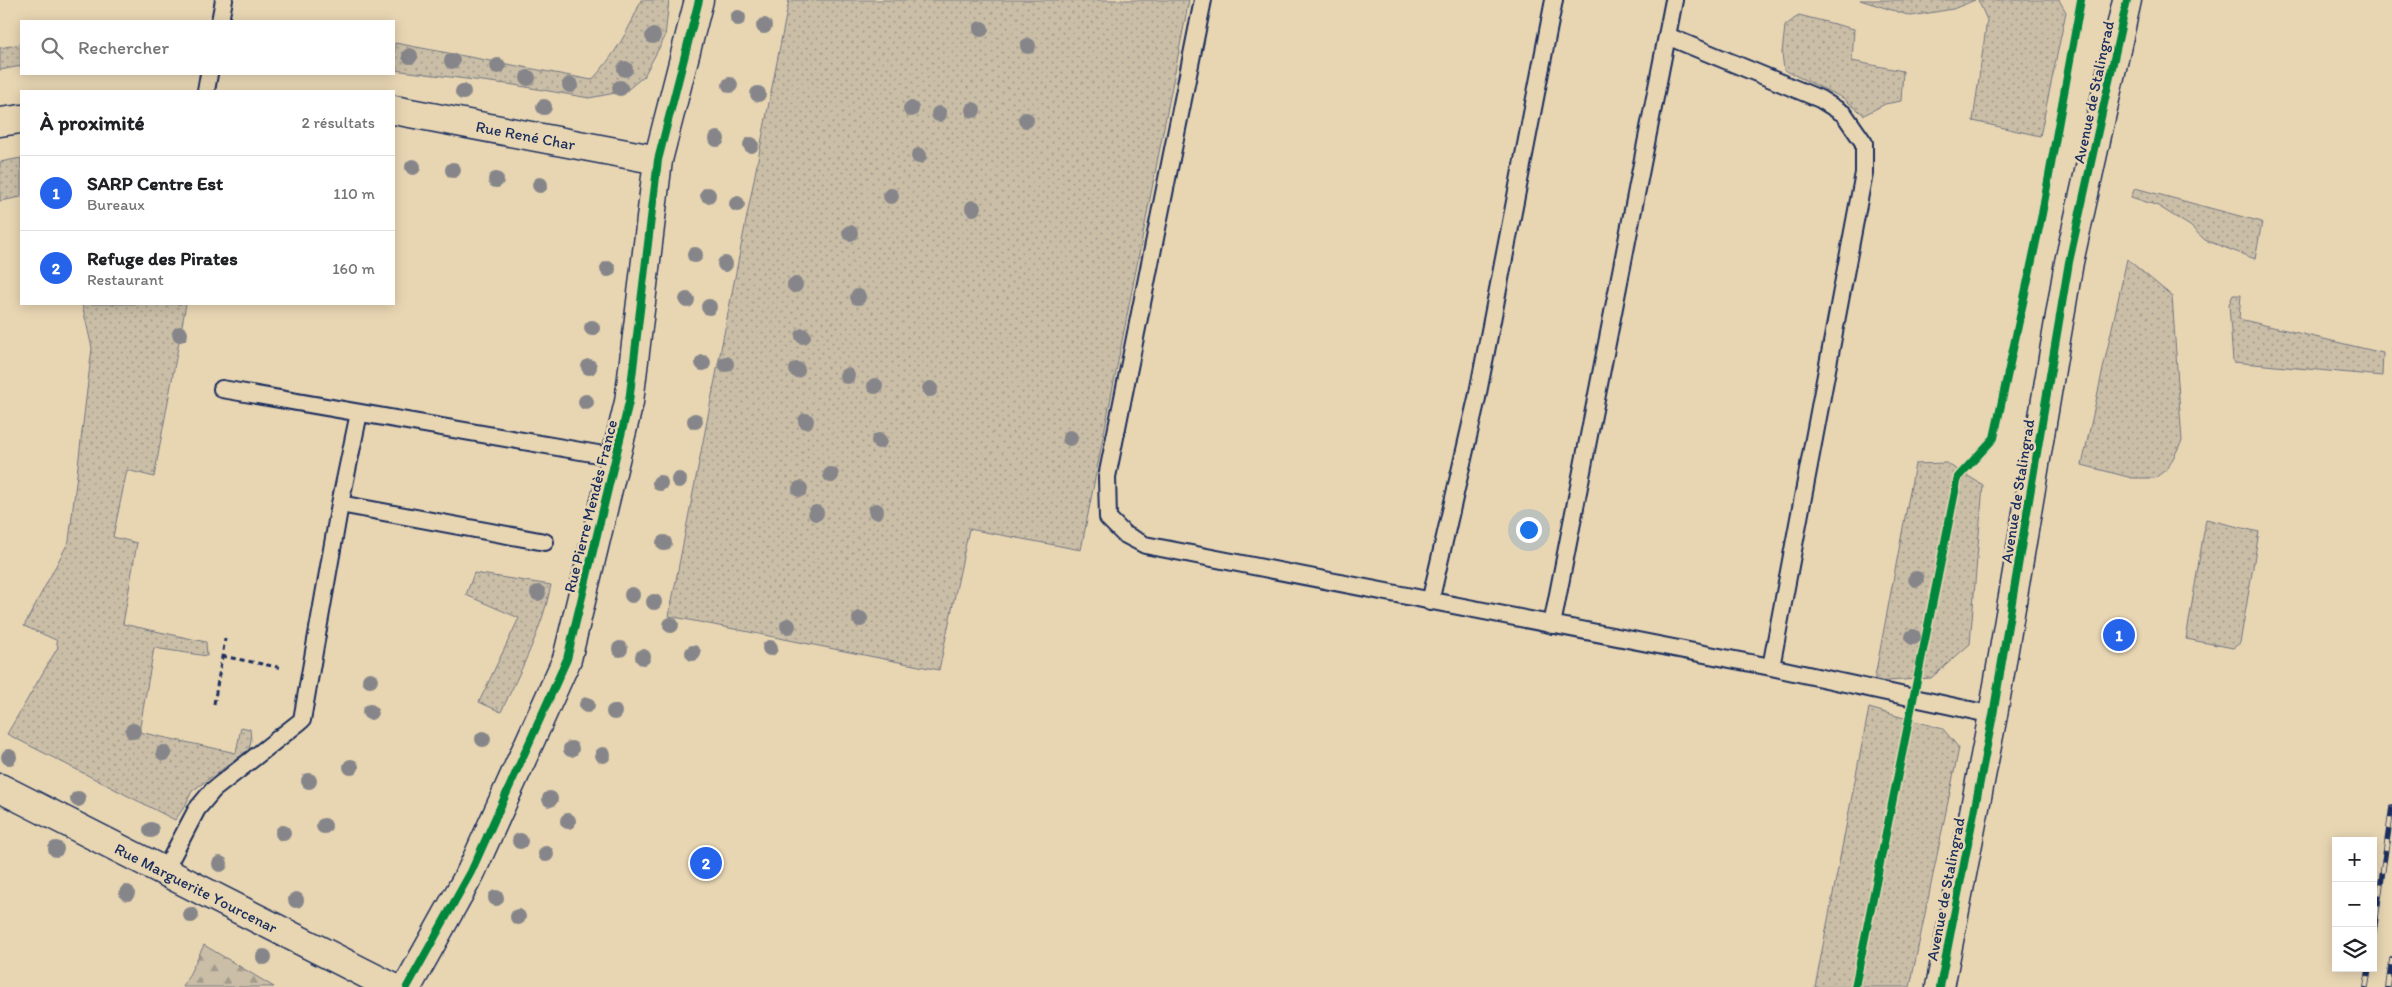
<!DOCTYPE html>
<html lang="fr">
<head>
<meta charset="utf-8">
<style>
  :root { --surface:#fff; --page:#f2f2f2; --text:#202124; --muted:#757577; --line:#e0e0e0; --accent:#2563eb }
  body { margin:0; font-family:Itim,sans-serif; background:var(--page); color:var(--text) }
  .controls { position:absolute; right:15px; bottom:15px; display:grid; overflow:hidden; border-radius:0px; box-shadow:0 2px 12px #0003 }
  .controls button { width:45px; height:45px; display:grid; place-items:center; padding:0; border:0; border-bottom:1px solid var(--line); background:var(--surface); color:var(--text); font:25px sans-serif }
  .you { position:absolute; left:1528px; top:529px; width:18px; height:18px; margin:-12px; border:4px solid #fff; border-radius:50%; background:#1a73e8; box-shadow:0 0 0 8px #1a73e833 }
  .badge { display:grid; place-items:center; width:32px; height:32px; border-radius:50%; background:var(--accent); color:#fff; font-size:16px; font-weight:700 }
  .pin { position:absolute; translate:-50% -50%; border:2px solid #fff; box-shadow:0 1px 5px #0006 }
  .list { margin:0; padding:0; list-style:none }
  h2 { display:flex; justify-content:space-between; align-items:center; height:65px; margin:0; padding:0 20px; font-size:21px }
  h2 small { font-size:16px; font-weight:400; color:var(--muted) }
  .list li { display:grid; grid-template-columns:32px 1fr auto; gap:15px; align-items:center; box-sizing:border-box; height:75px; padding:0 20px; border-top:1px solid var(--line) }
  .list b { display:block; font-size:19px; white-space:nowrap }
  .list p { margin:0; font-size:16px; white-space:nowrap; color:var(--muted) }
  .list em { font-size:16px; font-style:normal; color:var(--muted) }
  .icon { flex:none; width:28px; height:28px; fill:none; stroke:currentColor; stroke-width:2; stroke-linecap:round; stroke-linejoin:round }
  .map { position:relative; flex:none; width:2392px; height:987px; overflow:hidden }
  .search { position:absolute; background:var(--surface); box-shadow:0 2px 12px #0003; left:20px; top:20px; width:375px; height:55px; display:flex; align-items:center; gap:12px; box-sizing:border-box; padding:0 18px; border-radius:0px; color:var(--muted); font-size:19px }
  .panel { position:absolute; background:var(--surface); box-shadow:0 2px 12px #0003; left:20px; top:90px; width:375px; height:215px; border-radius:0px }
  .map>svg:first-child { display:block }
  .grass { fill:url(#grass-dots); stroke:#727682 }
  .forest { fill:url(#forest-firs); stroke:#727682 }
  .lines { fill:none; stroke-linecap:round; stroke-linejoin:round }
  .service-casing { stroke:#1b2f5e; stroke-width:20 }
  .minor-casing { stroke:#1b2f5e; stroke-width:31 }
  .tertiary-casing { stroke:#1b2f5e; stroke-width:31 }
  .path { stroke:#1b2f5e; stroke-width:3; stroke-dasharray:5 4; stroke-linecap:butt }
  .service { stroke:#e8d6b3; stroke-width:16 }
  .minor { stroke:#e8d6b3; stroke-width:28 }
  .tertiary { stroke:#e8d6b3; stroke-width:28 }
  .rail-casing { stroke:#1b2f5e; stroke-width:5.5 }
  .rail { stroke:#e8d6b3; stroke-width:4; stroke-dasharray:11; stroke-linecap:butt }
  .cycleway-casing { stroke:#e8d6b3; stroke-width:11 }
  .cycleway { stroke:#00873e; stroke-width:8 }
  .tree { fill:#86868a }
  .labels { text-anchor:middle; stroke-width:5; stroke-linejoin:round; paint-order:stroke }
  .street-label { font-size:16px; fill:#1b2f5e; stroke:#e8d6b3 }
</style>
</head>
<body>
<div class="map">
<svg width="2392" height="987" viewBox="0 0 2392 987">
  <defs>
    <pattern id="grass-dots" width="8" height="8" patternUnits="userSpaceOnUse" patternTransform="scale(1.25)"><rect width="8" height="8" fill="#cabea7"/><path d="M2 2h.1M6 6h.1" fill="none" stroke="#a39b8b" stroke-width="1.8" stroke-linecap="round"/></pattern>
    <pattern id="forest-firs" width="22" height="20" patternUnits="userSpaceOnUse" patternTransform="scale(1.25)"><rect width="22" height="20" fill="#cabea7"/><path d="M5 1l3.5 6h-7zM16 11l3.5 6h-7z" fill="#a39b8b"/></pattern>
  </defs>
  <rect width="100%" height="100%" fill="#e8d6b3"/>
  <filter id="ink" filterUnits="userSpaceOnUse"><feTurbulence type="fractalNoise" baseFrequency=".02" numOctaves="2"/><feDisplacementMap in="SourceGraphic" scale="10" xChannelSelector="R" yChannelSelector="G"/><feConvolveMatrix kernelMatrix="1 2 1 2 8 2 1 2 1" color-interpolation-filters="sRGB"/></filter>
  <g filter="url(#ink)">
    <!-- grass -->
    <path class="grass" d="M641,0H669L665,37L644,76L626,91L589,98L514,85L394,70L395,43L592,80C614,56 629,31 641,0Z
      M789,0H1189L1081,550L969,529L939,670L669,616Z
      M1860,0H1975L1953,9L1911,16Z
      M1978,0H2059L2066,12L2040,136L1973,121L1987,20Z
      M1799,15L1854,29L1852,61L1903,71L1901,101L1885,104L1864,115L1843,98L1784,70L1782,53L1785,26Z
      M21,44V66L0,70V48Z
      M21,158V197L0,201V162Z
      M2135,188L2262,222L2255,259L2205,240L2190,226L2158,206L2131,197Z
      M2127,259L2172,296L2182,441L2168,468L2155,478H2132L2082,465Z
      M2233,295H2241L2239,319L2383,353L2382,376L2233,362L2229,304Z
      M82,304H186L154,477L127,470L113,537L137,543L123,624L206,642L207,656L154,648L139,732L236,753L241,727L250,729L251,740L249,750L192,791L185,806L175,820L7,734L58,647L56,640L24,626L69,541L92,348Z
      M1946,463L1983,485L1970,644L1931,678L1874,682L1915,464Z
      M2206,519L2259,532L2240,643L2233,648L2186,639Z
      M474,573L551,585C542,630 521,670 501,712L479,702L519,618L466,595Z
      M1869,708L1943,729L1959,748L1910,987H1815Z"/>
    <!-- forest -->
    <path class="forest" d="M204,945L274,987H183Z"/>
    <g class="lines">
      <defs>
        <path id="service" d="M1203,0L1107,477L1108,518L1124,534L1145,545L1771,667L1993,715
          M220,21L224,0
          M1667,36L1820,99L1844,114L1864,143V173L1771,667
          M206,91L209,74
          M222,389L615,457
          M340,504L545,542
          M1430,602L1477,398L1554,0
          M1552,625L1674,0
          M164,872L197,809L213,790L302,720L340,504L359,413"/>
        <g id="minor">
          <path id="s1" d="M394,110L658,160"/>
          <path d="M0,122L21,119"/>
          <path id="s2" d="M0,788L392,987"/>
          <path d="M407,987L471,872L567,659L629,402L658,160L699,0"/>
        </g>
        <path id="tertiary" d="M1940,987L1993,715L2069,262L2127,0"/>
      </defs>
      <!-- service casing -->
      <use href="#service" class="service-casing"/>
      <!-- minor casing -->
      <use href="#minor" class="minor-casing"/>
      <!-- tertiary casing -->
      <use href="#tertiary" class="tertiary-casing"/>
      <!-- path -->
      <path class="path" d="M222,656L282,668
        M214,704L225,639"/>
      <!-- service -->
      <use href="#service" class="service"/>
      <!-- minor -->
      <use href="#minor" class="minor"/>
      <!-- tertiary -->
      <use href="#tertiary" class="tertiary"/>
      <defs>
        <path id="rail" d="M2373,938L2392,807
          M2366,987L2369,968
          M2388,987L2392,959"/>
      </defs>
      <!-- rail casing -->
      <use href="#rail" class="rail-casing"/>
      <!-- rail -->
      <use href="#rail" class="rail"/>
      <defs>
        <path id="cycleway" d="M407,987L471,872L567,659L629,402L658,160L699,0
          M1855,987L1958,477L1994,438L2042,214L2081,0
          M1940,987L1993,715L2069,262L2127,0"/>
      </defs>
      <!-- cycleway casing -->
      <use href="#cycleway" class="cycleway-casing"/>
      <!-- cycleway -->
      <use href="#cycleway" class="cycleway"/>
    </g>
    <!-- trees -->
    <g class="tree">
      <circle cx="738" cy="18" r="8"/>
      <circle cx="764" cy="26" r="8"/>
      <circle cx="981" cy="29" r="8"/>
      <circle cx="653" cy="36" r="8"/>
      <circle cx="1028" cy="46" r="8"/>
      <circle cx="410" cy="56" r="8"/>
      <circle cx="452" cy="61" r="8"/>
      <circle cx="498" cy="66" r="8"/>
      <circle cx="625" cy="69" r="8"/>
      <circle cx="528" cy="78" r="8"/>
      <circle cx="570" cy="85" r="8"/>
      <circle cx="730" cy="85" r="8"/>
      <circle cx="620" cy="88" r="8"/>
      <circle cx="463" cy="92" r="8"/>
      <circle cx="758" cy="94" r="8"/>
      <circle cx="544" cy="107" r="8"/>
      <circle cx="911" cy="109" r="8"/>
      <circle cx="973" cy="110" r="8"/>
      <circle cx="939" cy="114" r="8"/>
      <circle cx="1026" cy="120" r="8"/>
      <circle cx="717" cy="139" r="8"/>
      <circle cx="751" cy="145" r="8"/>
      <circle cx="919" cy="156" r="8"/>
      <circle cx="413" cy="167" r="8"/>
      <circle cx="453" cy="170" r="8"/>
      <circle cx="496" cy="180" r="8"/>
      <circle cx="540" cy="185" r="8"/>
      <circle cx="708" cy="195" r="8"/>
      <circle cx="891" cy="196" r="8"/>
      <circle cx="737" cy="204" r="8"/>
      <circle cx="973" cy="208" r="8"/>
      <circle cx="850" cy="233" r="8"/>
      <circle cx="695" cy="255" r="8"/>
      <circle cx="725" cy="264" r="8"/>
      <circle cx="608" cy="269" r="8"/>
      <circle cx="795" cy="285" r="8"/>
      <circle cx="858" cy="297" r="8"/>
      <circle cx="687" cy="300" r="8"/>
      <circle cx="709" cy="307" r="8"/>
      <circle cx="592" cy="328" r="8"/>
      <circle cx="180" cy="334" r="8"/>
      <circle cx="803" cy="336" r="8"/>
      <circle cx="703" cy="363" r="8"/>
      <circle cx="726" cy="364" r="8"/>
      <circle cx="589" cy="367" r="8"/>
      <circle cx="797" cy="370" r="8"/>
      <circle cx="847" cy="376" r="8"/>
      <circle cx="875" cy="386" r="8"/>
      <circle cx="930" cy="389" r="8"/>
      <circle cx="586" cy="402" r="8"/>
      <circle cx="695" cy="421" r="8"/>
      <circle cx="806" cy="421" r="8"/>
      <circle cx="1070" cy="438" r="8"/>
      <circle cx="879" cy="441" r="8"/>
      <circle cx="831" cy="475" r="8"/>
      <circle cx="679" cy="480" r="8"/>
      <circle cx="660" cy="483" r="8"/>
      <circle cx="800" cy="489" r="8"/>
      <circle cx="876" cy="511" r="8"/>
      <circle cx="816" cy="513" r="8"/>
      <circle cx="664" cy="543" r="8"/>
      <circle cx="1916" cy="579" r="8"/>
      <circle cx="538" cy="593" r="8"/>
      <circle cx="632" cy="595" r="8"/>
      <circle cx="654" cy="602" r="8"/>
      <circle cx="860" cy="619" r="8"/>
      <circle cx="671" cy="625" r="8"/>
      <circle cx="788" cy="626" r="8"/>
      <circle cx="1913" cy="637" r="8"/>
      <circle cx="770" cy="648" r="8"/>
      <circle cx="620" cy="649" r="8"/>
      <circle cx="693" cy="653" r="8"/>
      <circle cx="643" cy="657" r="8"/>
      <circle cx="370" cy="680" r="8"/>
      <circle cx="587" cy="705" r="8"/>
      <circle cx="370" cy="712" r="8"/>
      <circle cx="614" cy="712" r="8"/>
      <circle cx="133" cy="731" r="8"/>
      <circle cx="483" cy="739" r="8"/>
      <circle cx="571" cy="749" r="8"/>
      <circle cx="164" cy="753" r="8"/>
      <circle cx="603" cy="755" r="8"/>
      <circle cx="9" cy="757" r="8"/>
      <circle cx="351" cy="767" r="8"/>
      <circle cx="309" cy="781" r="8"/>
      <circle cx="78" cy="799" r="8"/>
      <circle cx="550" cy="799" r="8"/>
      <circle cx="568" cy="821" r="8"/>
      <circle cx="324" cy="826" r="8"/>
      <circle cx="151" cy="830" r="8"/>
      <circle cx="283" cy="833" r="8"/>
      <circle cx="520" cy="841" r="8"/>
      <circle cx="56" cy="849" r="8"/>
      <circle cx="546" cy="854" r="8"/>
      <circle cx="220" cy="864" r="8"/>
      <circle cx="127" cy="893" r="8"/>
      <circle cx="496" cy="898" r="8"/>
      <circle cx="296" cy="900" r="8"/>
      <circle cx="191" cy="915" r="8"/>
      <circle cx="518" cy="917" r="8"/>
      <circle cx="264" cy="957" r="8"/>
    </g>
  </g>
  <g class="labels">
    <!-- street labels -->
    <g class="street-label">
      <text transform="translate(2093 92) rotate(-78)" y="6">Avenue de Stalingrad</text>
      <text dy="6" stroke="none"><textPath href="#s1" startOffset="134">Rue René Char</textPath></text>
      <text transform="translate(2017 491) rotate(-81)" y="6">Avenue de Stalingrad</text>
      <text transform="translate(590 506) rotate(-76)" y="6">Rue Pierre Mendès France</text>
      <text dy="6" stroke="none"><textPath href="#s2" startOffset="220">Rue Marguerite Yourcenar</textPath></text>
      <text transform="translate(1945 889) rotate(-79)" y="6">Avenue de Stalingrad</text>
    </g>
  </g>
</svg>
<div class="controls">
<button>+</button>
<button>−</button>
<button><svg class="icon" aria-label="layers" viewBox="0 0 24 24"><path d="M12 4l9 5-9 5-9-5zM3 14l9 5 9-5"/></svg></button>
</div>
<div class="you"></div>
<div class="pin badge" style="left:2119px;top:635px">1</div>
<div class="pin badge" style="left:706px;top:863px">2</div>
<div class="search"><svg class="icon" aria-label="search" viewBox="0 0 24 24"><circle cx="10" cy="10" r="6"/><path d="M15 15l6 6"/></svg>Rechercher</div>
<section class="panel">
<h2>À proximité<small>2 résultats</small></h2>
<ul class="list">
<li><span class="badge">1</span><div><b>SARP Centre Est</b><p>Bureaux</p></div><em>110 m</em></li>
<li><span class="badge">2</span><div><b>Refuge des Pirates</b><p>Restaurant</p></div><em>160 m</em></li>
</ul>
</section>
</div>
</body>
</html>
